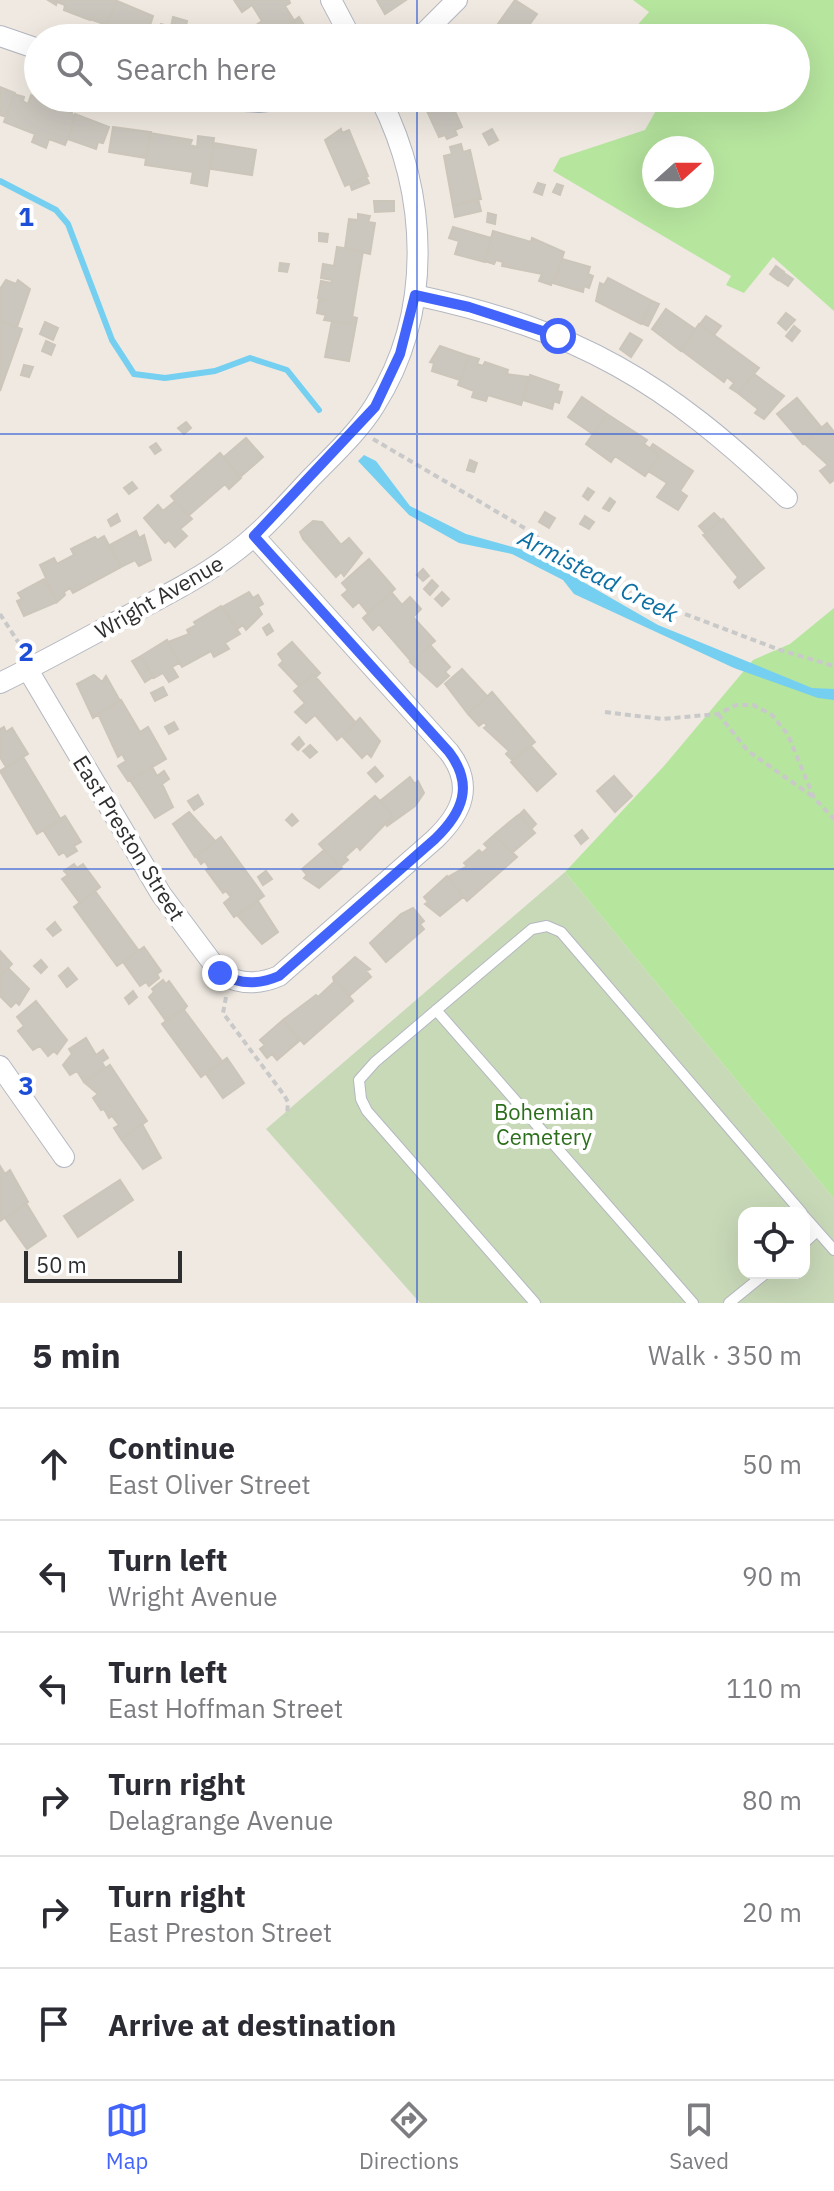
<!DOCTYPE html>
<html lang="en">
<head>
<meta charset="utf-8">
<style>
  :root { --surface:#fff; --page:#f7f7f7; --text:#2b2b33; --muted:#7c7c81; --line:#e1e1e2; --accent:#4264fb }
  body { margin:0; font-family:"IBM Plex Sans",sans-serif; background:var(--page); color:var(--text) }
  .controls { position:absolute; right:24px; bottom:24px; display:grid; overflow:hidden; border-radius:16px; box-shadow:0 8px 32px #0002 }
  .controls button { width:72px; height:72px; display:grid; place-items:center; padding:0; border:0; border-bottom:2px solid var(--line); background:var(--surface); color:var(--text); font:40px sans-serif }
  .compass { position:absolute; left:642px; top:136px; width:72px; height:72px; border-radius:50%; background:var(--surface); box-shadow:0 8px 32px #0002; rotate:69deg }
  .scale { position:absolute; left:24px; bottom:20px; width:158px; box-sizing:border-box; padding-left:8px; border:4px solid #2e2e2e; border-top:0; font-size:22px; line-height:28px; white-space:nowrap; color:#2e2e2e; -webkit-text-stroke:6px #fff; paint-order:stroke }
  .stop { position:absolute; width:24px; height:24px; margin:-18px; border:6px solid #4264fb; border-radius:50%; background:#fff }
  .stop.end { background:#4264fb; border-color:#fff; box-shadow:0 2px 8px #0008 }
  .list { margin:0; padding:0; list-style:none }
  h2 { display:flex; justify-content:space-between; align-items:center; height:104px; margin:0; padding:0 32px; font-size:34px }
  h2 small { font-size:26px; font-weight:400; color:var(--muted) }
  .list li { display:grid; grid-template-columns:52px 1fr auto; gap:24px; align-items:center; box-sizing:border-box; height:112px; padding:0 32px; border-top:2px solid var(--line) }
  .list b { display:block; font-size:30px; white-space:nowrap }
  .list p { margin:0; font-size:26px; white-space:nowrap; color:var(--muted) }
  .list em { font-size:26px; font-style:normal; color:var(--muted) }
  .icon { flex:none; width:44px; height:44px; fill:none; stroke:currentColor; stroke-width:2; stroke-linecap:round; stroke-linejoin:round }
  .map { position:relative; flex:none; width:834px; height:1303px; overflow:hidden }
  .search { position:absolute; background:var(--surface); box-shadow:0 8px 32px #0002; left:24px; right:24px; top:24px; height:88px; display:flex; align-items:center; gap:20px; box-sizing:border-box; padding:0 28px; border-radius:44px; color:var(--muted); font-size:30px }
  .sheet { height:776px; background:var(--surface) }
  nav { display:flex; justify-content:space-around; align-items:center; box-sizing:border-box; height:112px; border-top:2px solid var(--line); background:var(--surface); font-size:22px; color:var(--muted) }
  nav a { display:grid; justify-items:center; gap:4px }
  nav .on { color:var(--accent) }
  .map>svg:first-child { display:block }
  .green { fill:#b6e59e; fill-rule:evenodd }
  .cemetery { fill:#c8d9b8; fill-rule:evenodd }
  .water { fill:#75cff0 }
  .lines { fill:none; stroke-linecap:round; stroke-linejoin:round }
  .stream { stroke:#75cff0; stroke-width:6 }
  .building { fill:#cbc7bf; stroke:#cbc5ba; stroke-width:2 }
  .lane-casing { stroke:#b4b7c1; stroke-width:12 }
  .street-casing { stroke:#b4b7c1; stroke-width:22 }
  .path { stroke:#c9c9c9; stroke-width:4; stroke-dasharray:6 4; stroke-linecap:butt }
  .lane { stroke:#fff; stroke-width:10 }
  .street { stroke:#fff; stroke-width:20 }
  .route { stroke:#4264fb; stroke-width:10 }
  .grid { fill:none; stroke:#1d4ed8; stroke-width:2; stroke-opacity:0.55 }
  .labels { text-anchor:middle; stroke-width:8; stroke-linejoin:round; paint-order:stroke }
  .street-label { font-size:22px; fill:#2e2e2e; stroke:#fff }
  .park-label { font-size:22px; fill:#2c6e1b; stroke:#fff }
  .water-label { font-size:24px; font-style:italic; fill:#0d6fa3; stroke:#fff }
  .grid-label { font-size:26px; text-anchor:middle; font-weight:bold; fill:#1d4ed8; stroke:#fff; stroke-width:8; stroke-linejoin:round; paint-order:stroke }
</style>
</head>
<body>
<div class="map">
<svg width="834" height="1303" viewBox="0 0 834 1303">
  <rect width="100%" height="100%" fill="#efe9e1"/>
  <!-- green -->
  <path class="green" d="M633,0H834V311L773,257L744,293L726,285L731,276L553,171L560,158L645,130L663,98H796V38H626L649,12ZM654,148H702V196H654Z
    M834,608V1199L565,872L664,766L753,660L790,644Z"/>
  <!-- cemetery -->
  <path class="cemetery" d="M565,872L834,1199V1303H420L266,1129ZM744,1213H804V1273H744Z"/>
  <!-- water -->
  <path class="water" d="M364,455L376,461L410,506L466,534L531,552L658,625L812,688L834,689V700L818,698L734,668L574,594L563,580L512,554L459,543L409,515L358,461Z"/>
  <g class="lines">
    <!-- stream -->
    <path class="stream" d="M0,181L56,210L68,224L112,340L134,374L165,378L215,371L250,358L287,370L319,410"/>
  </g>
  <!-- building -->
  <path class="building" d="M48,0H117L107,25L92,20L94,15L90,20L64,10L65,5L57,2L56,5Z
    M234,0H289L290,3L285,6L295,22L270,38H256L250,29L262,21L252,5L242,12Z
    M377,0H406L385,14Z
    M515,0L537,14L520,38H488Z
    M117,1L153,16L146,38L107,25Z
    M173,17L187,21L185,30L213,38H152L161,24L171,27Z
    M299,17L312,38H281L278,33Z
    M0,87L15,93L6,117L0,115Z
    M14,94L24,97L23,101L28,104L31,95L72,113L75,120L65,145L49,139L46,148L32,142L35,134L4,122Z
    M421,98H449L462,127L455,130L457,135L447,139L445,135L439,137Z
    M75,114L109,127L103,143L98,142L96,149L68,139Z
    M113,127L151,132L146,158L109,152Z
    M341,129L342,133L349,130L368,176L345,186L325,140Z
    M492,129L498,140L489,145L483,134Z
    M150,133L192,140L190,145L197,147L198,136L214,138L207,186L191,183L193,172L145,165Z
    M214,143L256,150L252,175L211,169Z
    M461,144L463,152L470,150L481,199L453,206L444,156L452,154L450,147Z
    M366,177L369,183L352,190L350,184Z
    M538,183L545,185L542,195L534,192Z
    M557,184L563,186L560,195L553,192Z
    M478,199L481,211L455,217L453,206Z
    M374,201H394V211L375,212Z
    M488,213L496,215L495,224L487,222Z
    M358,214L370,216L368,222L375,223L370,254L345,248L349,219L358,220Z
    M453,227L491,238L485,262L455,254L459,241L449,238Z
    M493,231L531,242L532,238L564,252L556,278H553L551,285L539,281L542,274L502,266L503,262L496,260L494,264L485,261Z
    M319,233L328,234L327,242L319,241Z
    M337,247L363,251L351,324L324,320L326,315L317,313L319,300L327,301L318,298L321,281L331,283L332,280L321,278L323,264L334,266Z
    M562,259L590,267L588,274L593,276L589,288L584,286L583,292L553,283Z
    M280,263L289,264L287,272L279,271Z
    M776,266L784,272L778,280L770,274Z
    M784,273L793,279L788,286L779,280Z
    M608,278L652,301L641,324L596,301L600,283L604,285Z
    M6,280L16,284L18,280L30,289L17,327L0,321V289Z
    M652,301L659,304L648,326L641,323Z
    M666,309L695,329L681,351L652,329Z
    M786,313L795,320L786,330L778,323Z
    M706,316L721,326L714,335L700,324Z
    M353,317L357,318L349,361L325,357L332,321L351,324Z
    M0,321L22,329L0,391Z
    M45,322L58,328L53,340L40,334Z
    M699,324L759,368L738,393L730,388L734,383L727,377L724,382L681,350Z
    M794,326L800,331L792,341L786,336Z
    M630,333L642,340L631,357L620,349Z
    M46,341L55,345L51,355L42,351Z
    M440,346L469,356L460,380L432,371L434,363L430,362Z
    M469,356L479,359L477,364L483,366L485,362L508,370L507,374L529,377L521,405L488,395L486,401L472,397L474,391L458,385Z
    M24,365L33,367L29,377L21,375Z
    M754,374L784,396L764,419L755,413L758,409L738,393Z
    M530,375L559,385L557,391L562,392L559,403L554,401L552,409L523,400Z
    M582,397L607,414L593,434L568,417Z
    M797,398L821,427L803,444L777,414Z
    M607,414L647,440L644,444L659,455L645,476L615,456L611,462L586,444Z
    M186,422L191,428L184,434L178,428Z
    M827,423L834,432V480L830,483L820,471L828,465L804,443Z
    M246,438L263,457L240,477L224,457Z
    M156,443L161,450L155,454L150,447Z
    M653,444L693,471L680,491L687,496L678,510L657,497L667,483L648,471L659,455L650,448Z
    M220,453L241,478L229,489L225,484L188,516L171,496Z
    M470,460L477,463L474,472L467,470Z
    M132,482L137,488L129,494L124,488Z
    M588,488L594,492L588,500L583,496Z
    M610,498L615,502L609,511L603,508Z
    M175,501L192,519L180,529L187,536L175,547L169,540L165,543L144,518L158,505L163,511Z
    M545,512L555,518L549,528L539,522Z
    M714,513L721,520L705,533L699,526Z
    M117,514L120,521L111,526L108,520Z
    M585,516L594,522L589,529L580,524Z
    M723,519L764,568L739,588L734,582L738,577L703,535Z
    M313,521L322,522L341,545L349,538L362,553L344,576L341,572L336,577L303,539L300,532Z
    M136,531L139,538L144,535L151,560L139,566L135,560L121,567L110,545Z
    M104,536L121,567L73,593L70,588L64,592L65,595L57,602L40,565L54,558L57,564L74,555L71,549L95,537L97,540Z
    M369,559L395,589L368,613L359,602L353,607L342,595L348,590L342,583Z
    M423,569L429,576L423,581L417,575Z
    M44,579L57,602L24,616L17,601L22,599L18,593Z
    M432,580L438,586L430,595L424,589Z
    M249,592L253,598L258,595L263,604L258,607L262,614L246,630L243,625L237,629L222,607Z
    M391,592L402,605L410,597L421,609L413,617L435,641L411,661L379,624L373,630L363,618Z
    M442,592L449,599L442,606L435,599Z
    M221,606L240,634L225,643L229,649L214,657L211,651L182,667L168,642L189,634L187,630L196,625L194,622Z
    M269,624L273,631L267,635L263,628Z
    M167,640L179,663L172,667L178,677L169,682L163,673L154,678L141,656Z
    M292,642L320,673L316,677L313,674L299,686L279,665L283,661L278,654Z
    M430,645L450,667L445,672L449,676L437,687L410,662Z
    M141,656L153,677L145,682L132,661Z
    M462,669L487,696L468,714L445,684Z
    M313,674L356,723L337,740L315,715L306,723L295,712L305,703L294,691Z
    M94,675L102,682L106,676L120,701L93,718L77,684Z
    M163,687L167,695L155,701L151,693Z
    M492,692L535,742L512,760L506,754L509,751L484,728L487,726L484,722L479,726L468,714Z
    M121,700L140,732L148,727L166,759L128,781L118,766L126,761L122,754L118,757L98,714Z
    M360,718L380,741L371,757L367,753L362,758L342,736Z
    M174,722L178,729L169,734L165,727Z
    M4,727L6,732L12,728L28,754L6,767L0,757V729Z
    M299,737L304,744L298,750L292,744Z
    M310,745L317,752L310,758L303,751Z
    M531,746L556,774L537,791L511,762Z
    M23,757L61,820L37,834L0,771Z
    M152,767L157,776L164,771L169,779L162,784L173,807L155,818L130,780Z
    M375,767L383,776L376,782L368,773Z
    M614,776L632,796L615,812L597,791Z
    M410,777L415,784L418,781L424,793L415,806L387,826L385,823L393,816L375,796L380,801Z
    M198,795L203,804L194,810L188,801Z
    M375,796L393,816L360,850L357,846L345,857L348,860L340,867L319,844Z
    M524,810L536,824L531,829L519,815Z
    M189,812L215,841L195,857L173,824Z
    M292,814L298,821L292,826L286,820Z
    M518,815L535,833L512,853L494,835Z
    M65,816L81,842L74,846L77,851L67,857L64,852L59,855L43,830Z
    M582,830L588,838L581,844L575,836Z
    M494,835L517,857L467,901L448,877L467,866L464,863L479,850L482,853L488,848L484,844Z
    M221,837L264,896L234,917L224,903L231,897L226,891L223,893L206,870L209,868L205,861L201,864L196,856Z
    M324,850L342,868L319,888L304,878L307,875L302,869Z
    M74,864L77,868L83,864L100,887L80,903L62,879L68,875L64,871Z
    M266,871L272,879L263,885L258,877Z
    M447,876L463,897L440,916L425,904L428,902L424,897Z
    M95,891L139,951L117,966L74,907Z
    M258,901L278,932L262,944L237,915Z
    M413,908L424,921L420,924L424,929L386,962L370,943L401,914Z
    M55,922L61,930L53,936L47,929Z
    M144,947L161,971L157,974L159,978L149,986L146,982L140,986L123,962Z
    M0,951L12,964L0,976Z
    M355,957L370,969L366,971L371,977L349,996L333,977Z
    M41,960L47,967L41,973L34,966Z
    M8,968L29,989L19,1005L16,1002L11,1007L0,996V976Z
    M68,968L77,979L67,987L59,976Z
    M333,977L353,1001L304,1044L283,1020L316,995L318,997L334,982Z
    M163,980L166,984L169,981L187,1006L166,1021L149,997L154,992L152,989Z
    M133,991L137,997L129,1004L125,998Z
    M36,1001L67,1040L57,1054L54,1051L48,1056L40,1046L33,1050L18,1031L24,1026L17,1017Z
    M187,1006L184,1010L222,1061L201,1077L162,1024Z
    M283,1020L299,1041L277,1060L272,1054L267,1058L260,1049L265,1045L260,1040Z
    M86,1038L96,1055L103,1050L108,1058L102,1062L105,1068L84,1082L77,1071L70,1075L63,1065L72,1054L69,1049Z
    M227,1058L244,1083L223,1098L206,1074Z
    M110,1065L147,1121L121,1139L114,1128L119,1125L112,1116L109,1118L104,1109L101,1110L93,1098L98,1094L84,1082Z
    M142,1124L161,1158L143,1169L121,1139Z
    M0,1166L5,1174L10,1170L28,1202L0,1221Z
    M120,1180L133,1200L78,1237L64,1216Z
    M26,1203L46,1236L27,1249L5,1218Z"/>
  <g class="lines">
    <defs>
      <path id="lane" d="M436,1010L693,1303
        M804,1216L834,1250
        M804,1243L817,1231
        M535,1303L367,1111L361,1099L359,1080L375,1062L532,929L547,926L561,932L802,1213
        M729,1303L766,1273"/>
      <path id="street" d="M331,0L351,38
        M0,36L38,49
        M419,38L457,0
        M195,98L259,102L297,98
        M415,295C579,330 666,382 787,498
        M28,670L161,894L220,973C239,985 258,985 279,976L435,839C463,812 474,785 449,752L254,536
        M0,683C43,662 86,638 129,615C162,597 197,580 228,557C258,536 282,509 307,482C330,458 358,433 375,405C434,312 428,193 380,98
        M0,1066L64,1157"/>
    </defs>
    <!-- lane casing -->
    <use href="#lane" class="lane-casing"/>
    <!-- street casing -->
    <use href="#street" class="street-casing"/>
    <!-- path -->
    <path class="path" d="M373,439L533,533L562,561L619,589L780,650L834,666
      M0,614L24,651
      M605,712L662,719L718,714L736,705H753L772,715L788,735L814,798L834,819
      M718,714L748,751L812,796
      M226,997L223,1013L284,1095L288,1102L287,1116"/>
    <!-- lane -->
    <use href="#lane" class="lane"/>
    <!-- street -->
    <use href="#street" class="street"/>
  </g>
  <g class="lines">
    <!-- route -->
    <path class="route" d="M220,973C239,985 258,985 279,976L435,839C463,812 474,785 449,752L254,536L375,407L400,354L415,295L469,307L558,336"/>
  </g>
  <!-- grid -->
  <path class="grid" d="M417,0V38M417,98V1303M0,434H834M0,869H834"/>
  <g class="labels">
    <!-- street labels -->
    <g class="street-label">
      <text transform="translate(159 597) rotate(-30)" y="8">Wright Avenue</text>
      <text transform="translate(129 838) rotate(58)" y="8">East Preston Street</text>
    </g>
    <!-- park labels -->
    <g class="park-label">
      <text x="544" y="1120">Bohemian<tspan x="544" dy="25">Cemetery</tspan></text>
    </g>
    <!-- water labels -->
    <g class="water-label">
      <text transform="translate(598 576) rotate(27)" y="8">Armistead Creek</text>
    </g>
  </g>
  <g class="grid-label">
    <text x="26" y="226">1</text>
    <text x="26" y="661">2</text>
    <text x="26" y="1095">3</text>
  </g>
</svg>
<div class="controls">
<button><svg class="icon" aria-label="locate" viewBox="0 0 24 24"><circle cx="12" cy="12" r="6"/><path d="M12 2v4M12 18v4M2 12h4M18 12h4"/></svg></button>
</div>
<svg class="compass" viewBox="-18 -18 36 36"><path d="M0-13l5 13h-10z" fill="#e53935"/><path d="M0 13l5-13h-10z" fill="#7c7c81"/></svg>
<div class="scale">50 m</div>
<div class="stop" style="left:558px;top:336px"></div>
<div class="stop end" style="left:220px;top:973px"></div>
<div class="search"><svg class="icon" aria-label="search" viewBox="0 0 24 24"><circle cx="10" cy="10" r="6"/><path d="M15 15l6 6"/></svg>Search here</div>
</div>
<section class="sheet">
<h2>5 min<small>Walk · 350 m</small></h2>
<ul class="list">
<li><svg class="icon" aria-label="ahead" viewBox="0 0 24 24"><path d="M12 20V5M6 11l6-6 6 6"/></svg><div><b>Continue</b><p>East Oliver Street</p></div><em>50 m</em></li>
<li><svg class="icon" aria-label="left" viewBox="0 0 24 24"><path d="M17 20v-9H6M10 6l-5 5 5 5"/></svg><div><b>Turn left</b><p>Wright Avenue</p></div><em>90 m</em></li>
<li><svg class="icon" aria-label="left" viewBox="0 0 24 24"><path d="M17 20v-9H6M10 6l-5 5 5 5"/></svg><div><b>Turn left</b><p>East Hoffman Street</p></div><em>110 m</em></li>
<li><svg class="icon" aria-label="right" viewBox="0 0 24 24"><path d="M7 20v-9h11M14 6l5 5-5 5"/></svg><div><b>Turn right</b><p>Delagrange Avenue</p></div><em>80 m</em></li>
<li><svg class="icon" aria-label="right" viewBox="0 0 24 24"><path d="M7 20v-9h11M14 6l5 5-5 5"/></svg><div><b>Turn right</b><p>East Preston Street</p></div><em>20 m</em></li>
<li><svg class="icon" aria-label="arrive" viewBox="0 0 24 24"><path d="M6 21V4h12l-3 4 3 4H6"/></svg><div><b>Arrive at destination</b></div></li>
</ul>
</section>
<nav>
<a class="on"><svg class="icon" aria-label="map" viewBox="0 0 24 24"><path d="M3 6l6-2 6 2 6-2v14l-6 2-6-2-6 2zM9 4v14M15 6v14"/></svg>Map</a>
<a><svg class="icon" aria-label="directions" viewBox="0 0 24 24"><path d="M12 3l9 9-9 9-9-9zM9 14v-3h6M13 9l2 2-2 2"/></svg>Directions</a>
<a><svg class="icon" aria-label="saved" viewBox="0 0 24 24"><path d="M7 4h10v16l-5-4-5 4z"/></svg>Saved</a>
</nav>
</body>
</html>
